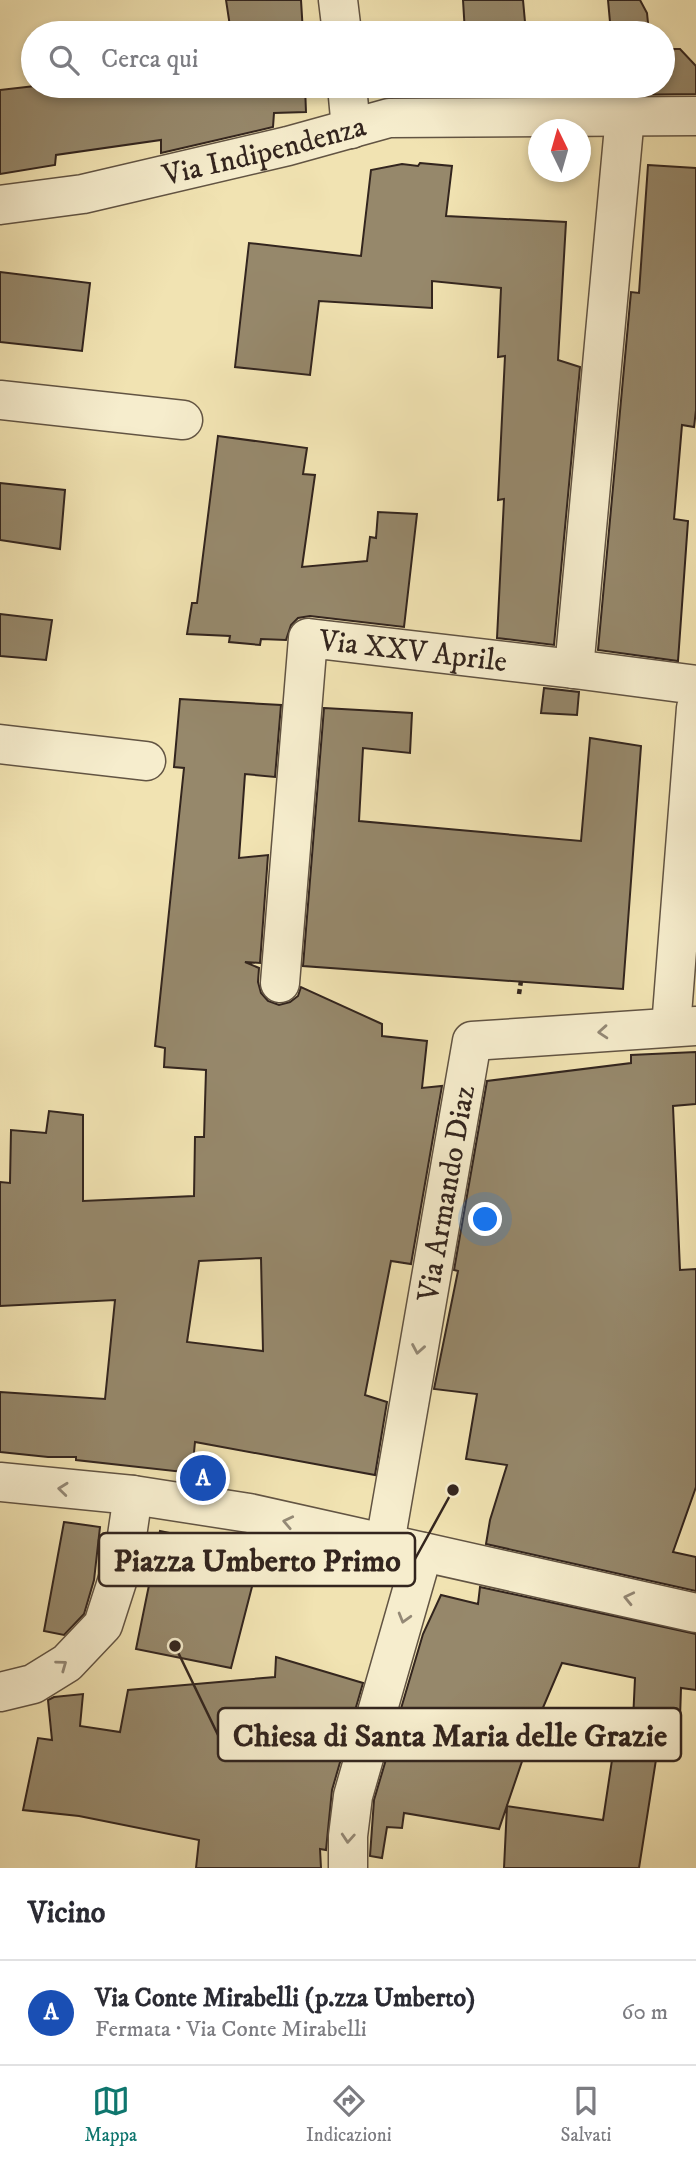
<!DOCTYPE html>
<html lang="it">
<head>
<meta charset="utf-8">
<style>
  :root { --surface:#fff; --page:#f2f2f3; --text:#2b2b33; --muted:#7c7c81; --line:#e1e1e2; --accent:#0f766e }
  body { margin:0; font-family:"IM FELL DW Pica",serif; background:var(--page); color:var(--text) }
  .compass { position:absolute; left:528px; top:119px; width:63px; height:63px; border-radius:50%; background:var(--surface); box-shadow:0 4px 10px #0003; rotate:355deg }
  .you { position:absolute; left:486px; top:1220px; width:24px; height:24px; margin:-18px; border:5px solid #fff; border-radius:50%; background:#1a73e8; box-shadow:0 0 0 10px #1a73e833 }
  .badge { display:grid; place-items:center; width:46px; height:46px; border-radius:50%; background:var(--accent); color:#fff; font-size:23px; font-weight:700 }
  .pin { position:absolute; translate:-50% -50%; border:4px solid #fff; box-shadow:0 2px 7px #0006 }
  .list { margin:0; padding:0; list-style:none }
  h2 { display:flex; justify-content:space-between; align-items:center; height:91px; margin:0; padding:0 28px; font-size:30px }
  h2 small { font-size:23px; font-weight:400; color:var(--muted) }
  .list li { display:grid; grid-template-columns:46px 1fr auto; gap:21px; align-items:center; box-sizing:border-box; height:105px; padding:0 28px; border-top:2px solid var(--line) }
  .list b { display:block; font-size:26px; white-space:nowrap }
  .list p { margin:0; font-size:23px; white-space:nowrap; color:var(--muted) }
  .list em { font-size:23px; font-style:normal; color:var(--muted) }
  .icon { flex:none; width:38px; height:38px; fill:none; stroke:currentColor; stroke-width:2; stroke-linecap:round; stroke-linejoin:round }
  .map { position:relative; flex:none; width:696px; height:1868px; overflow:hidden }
  .search { position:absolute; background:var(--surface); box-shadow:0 4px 10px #0003; left:21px; right:21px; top:21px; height:77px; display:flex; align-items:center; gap:18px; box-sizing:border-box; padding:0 24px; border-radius:38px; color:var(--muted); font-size:26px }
  .sheet { height:196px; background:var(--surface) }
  nav { display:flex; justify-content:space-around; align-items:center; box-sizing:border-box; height:98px; border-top:2px solid var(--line); background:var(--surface); font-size:19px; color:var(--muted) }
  nav a { display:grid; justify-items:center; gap:4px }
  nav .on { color:var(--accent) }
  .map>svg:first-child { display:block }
  .building { fill:#96886b; stroke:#33251e; stroke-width:2; fill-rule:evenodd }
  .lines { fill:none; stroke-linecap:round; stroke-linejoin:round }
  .minor-casing { stroke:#625443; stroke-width:41 }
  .path { stroke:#33251e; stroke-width:4.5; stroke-dasharray:5 3.5; stroke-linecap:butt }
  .minor { stroke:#f6edcd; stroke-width:38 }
  .oneway { stroke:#948976 }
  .labels { text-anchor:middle; stroke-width:7; stroke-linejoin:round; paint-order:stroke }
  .street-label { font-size:30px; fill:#33251e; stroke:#f6edcd }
  .leader { fill:none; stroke:#33251e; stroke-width:2.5 }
  .callout-dot { fill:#33251e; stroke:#f6edcd; stroke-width:2.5 }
  .callout { fill:#f6edcd; stroke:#33251e; stroke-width:2.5 }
  .callout-label { font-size:32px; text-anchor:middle; font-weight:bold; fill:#33251e }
</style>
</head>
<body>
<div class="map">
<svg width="696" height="1868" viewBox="0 0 696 1868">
  <rect width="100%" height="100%" fill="#f1e3b2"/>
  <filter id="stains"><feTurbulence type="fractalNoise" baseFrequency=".00286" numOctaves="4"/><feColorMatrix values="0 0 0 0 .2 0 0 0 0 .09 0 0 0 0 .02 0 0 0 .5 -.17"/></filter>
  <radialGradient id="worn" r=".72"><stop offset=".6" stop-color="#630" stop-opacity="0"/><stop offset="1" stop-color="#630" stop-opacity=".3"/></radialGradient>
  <!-- building -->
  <path class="building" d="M226,0H301L303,33H231Z
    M463,0H523L526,33H465Z
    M608,0H640L647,13L649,33H611Z
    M663,49H680L696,66V94L617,95L616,86H663Z
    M35,86H305L306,112L274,113L273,127L161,153V140L56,155L55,165L0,174V90Z
    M469,86H531L532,95L470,96Z
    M420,163L452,166L446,216L566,222L558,360L580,367L554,645L497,638L504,499L498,500L505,356L498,357L501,288L432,281V308L319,301L310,375L235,367L249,243L361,256L371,170L402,164L418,166Z
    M648,165L696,168V410L694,427L682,425L674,519L688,521L678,661L598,650L631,292L639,293Z
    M0,272L90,283L82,351L0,342Z
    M218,436L307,448L303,474L315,475L302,567L367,561L370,537L376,538L378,512L417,514L404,627L310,616L298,618L291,625L286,640L261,639L260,645L229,642L230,636L187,634L192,603H197Z
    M0,483L65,490L60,549L0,540Z
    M0,614L52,620L46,660L0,656Z
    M544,688L579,692L577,715L541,713Z
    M180,699L281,705L275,777L245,774L239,858L268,855L260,963L245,962L259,968L258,982L261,993L268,1001L279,1005L290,1002L298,996L301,987L382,1024V1036L427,1041L422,1088L442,1086L411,1264L391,1261L365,1395L387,1402L375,1475L195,1442L192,1473L76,1460V1457H48L0,1452V1392L105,1399L115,1300L0,1306V1182L10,1183L11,1130L46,1133L49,1111L83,1115V1201L194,1196L195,1137H204L206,1070L164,1067L165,1048L155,1046L184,768L174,767ZM261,1258L263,1351L187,1342L199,1261Z
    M324,708L412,713L410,753L363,748L359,821L581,841L590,738L641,746L623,989L303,966Z
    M696,1052V1104L673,1106L680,1270L696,1269V1487L673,1552L696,1557V1591L486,1544L490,1520L507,1465L466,1459L477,1394L434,1389L458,1271L454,1270L487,1081L631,1063V1055Z
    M64,1522L100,1527L94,1580L84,1614L64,1635L44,1631Z
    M160,1531L261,1552L231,1668L136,1649Z
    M480,1587L696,1634V1690L681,1688L680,1719L663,1715L639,1868H504L507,1806L603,1820L615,1740L632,1742L635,1678L562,1663L530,1738L499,1829L404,1813L402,1828L387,1827L382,1858L370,1856L374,1800L423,1634L441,1595L478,1604Z
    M276,1657L363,1683L332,1790L326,1850L320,1849L321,1868H196L199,1840L79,1816L23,1810L38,1738L52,1740L48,1700L54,1697L83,1694L80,1726L120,1732L128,1690L275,1677Z"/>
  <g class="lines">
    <defs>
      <g id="minor">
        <path d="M338,0L342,33"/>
        <path d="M347,86L351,129"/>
        <path id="s1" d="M0,205L83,194L288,146L389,118L696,116"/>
        <path d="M0,400L183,420"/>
        <path d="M574,669L625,116"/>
        <path d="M0,744L146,761"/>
        <path id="s2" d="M280,983L308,638L574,669L696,685"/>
        <path d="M671,1027L696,708"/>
        <path d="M0,1482L133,1495L249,1513L696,1613"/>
        <path id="s3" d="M385,1543L472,1041L696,1026"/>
        <path d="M0,1692L33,1684L67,1663L103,1625L123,1563L133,1495"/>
        <path d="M348,1868V1836L353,1796L423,1552"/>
      </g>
    </defs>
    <!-- minor casing -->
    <use href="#minor" class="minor-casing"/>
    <!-- path -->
    <path class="path" d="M519,994L521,981"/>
    <!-- minor -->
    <use href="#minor" class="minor"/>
  </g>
  <!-- one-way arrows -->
  <defs><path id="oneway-chevron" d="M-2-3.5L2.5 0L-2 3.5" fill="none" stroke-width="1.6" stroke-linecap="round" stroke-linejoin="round" transform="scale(1.75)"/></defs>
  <g class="oneway">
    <use href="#oneway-chevron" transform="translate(603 1032) rotate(176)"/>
    <use href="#oneway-chevron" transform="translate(418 1349) rotate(100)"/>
    <use href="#oneway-chevron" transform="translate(63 1489) rotate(-174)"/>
    <use href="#oneway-chevron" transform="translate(288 1522) rotate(-168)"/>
    <use href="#oneway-chevron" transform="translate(629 1598) rotate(-167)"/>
    <use href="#oneway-chevron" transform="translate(404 1618) rotate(106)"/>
    <use href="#oneway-chevron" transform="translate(62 1665) rotate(-36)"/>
    <use href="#oneway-chevron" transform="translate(348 1838) rotate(94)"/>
  </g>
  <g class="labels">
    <!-- street labels -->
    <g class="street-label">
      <text dy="10" stroke="none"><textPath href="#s1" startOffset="270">Via Indipendenza</textPath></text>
      <text dy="10" stroke="none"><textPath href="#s2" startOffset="452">Via XXV Aprile</textPath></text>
      <text dy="10" stroke="none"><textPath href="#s3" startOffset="355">Via Armando Diaz</textPath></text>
    </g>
  </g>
  <!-- callouts -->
  <path class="leader" d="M453 1490L415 1559M175 1646L218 1735"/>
  <g class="callout-dot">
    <circle cx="453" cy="1490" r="7"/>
    <circle cx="175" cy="1646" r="7"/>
  </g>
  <g class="callout">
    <rect x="99" y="1533" width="316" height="53" rx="7"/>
    <rect x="218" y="1708" width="463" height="53" rx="7"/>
  </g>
  <g class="callout-label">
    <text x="257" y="1571">Piazza Umberto Primo</text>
    <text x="450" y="1746">Chiesa di Santa Maria delle Grazie</text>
  </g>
  <rect width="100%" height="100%" filter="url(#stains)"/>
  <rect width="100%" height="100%" fill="url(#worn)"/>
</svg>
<svg class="compass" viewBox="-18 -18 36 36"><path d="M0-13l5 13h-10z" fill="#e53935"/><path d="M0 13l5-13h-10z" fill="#7c7c81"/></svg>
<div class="you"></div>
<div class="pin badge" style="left:203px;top:1478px;background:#1a4fb4">A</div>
<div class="search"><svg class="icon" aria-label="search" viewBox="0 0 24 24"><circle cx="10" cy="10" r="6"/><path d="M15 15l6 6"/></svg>Cerca qui</div>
</div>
<section class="sheet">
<h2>Vicino<small></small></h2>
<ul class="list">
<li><span class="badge" style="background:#1a4fb4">A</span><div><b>Via Conte Mirabelli (p.zza Umberto)</b><p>Fermata · Via Conte Mirabelli</p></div><em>60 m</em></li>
</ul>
</section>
<nav>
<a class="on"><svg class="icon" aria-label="map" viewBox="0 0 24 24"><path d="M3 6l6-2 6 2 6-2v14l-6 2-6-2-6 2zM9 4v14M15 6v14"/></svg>Mappa</a>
<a><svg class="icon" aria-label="directions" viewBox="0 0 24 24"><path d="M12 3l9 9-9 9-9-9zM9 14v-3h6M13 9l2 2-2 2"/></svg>Indicazioni</a>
<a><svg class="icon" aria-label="saved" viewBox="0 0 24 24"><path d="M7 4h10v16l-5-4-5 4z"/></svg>Salvati</a>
</nav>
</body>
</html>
